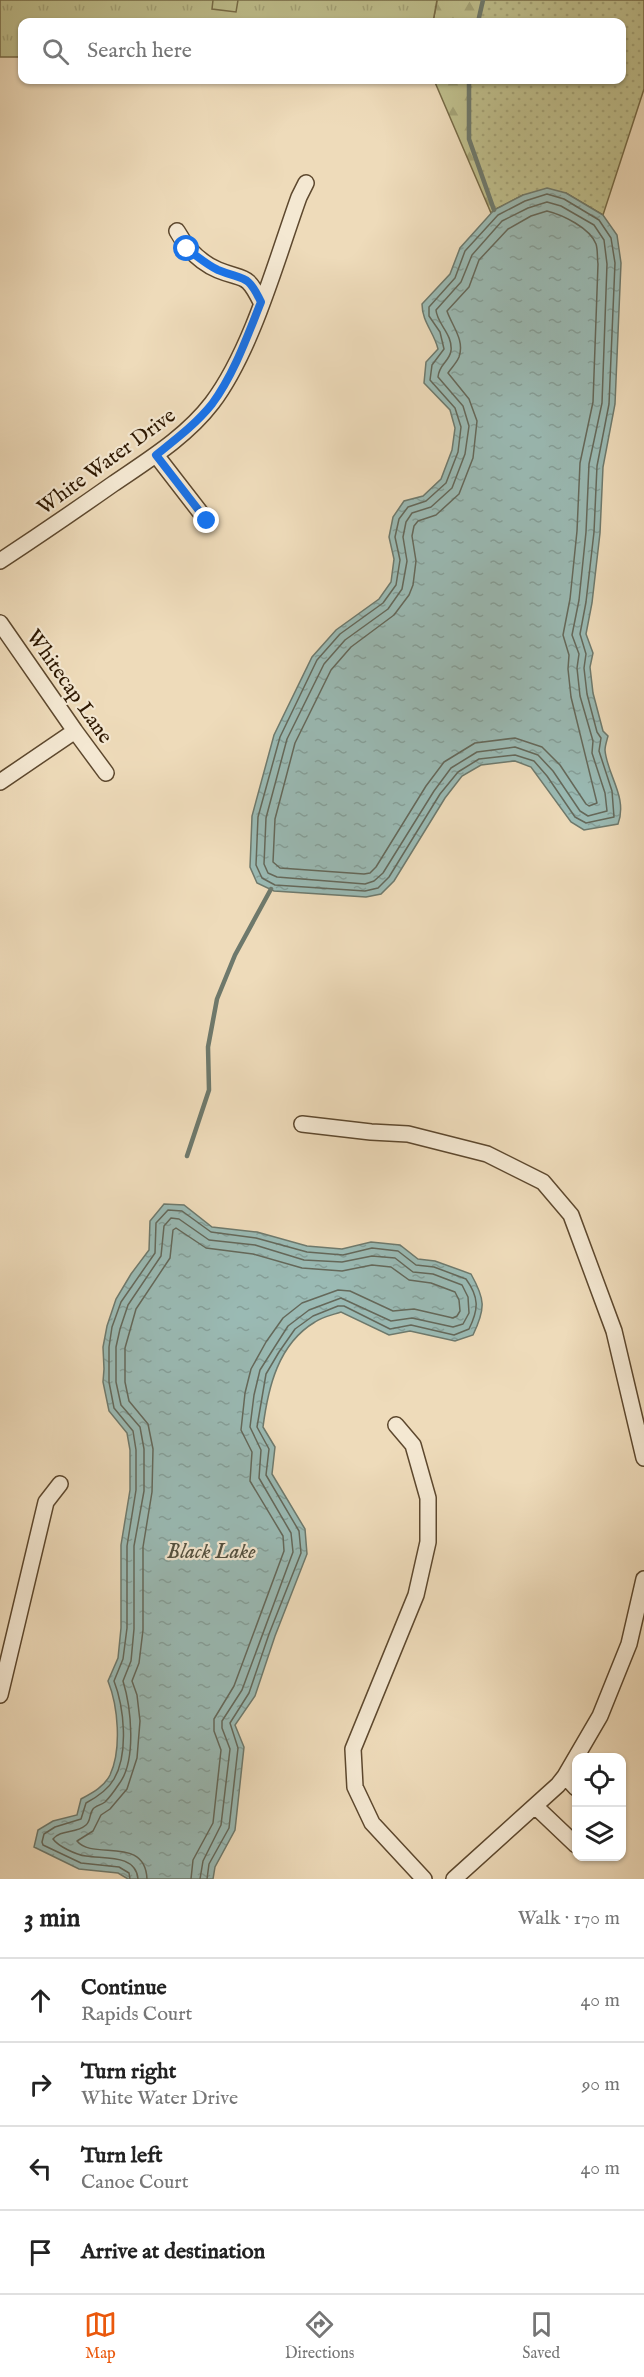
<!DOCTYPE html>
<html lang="en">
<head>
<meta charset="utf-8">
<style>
  :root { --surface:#fff; --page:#f6f6f6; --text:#222; --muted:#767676; --line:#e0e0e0; --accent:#ea580c }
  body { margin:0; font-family:"IM FELL English",serif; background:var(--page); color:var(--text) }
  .controls { position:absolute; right:18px; bottom:18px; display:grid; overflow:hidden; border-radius:12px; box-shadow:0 2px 4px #0004 }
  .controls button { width:54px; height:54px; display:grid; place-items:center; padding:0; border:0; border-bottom:2px solid var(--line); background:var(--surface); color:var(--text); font:30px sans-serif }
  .stop { position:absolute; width:18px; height:18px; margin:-14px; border:4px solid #1a73e8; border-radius:50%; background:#fff }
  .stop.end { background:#1a73e8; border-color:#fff; box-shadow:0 2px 6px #0008 }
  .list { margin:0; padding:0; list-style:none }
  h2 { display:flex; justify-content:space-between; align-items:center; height:78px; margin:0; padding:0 24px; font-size:26px }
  h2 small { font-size:20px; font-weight:400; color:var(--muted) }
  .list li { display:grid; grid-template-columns:39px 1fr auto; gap:18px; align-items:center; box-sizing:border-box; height:84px; padding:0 24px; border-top:2px solid var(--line) }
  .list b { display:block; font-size:22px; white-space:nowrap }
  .list p { margin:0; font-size:20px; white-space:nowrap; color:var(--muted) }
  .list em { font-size:20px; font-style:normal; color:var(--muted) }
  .icon { flex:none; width:33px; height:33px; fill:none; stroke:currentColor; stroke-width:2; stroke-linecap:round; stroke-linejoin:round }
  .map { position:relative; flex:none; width:644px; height:1879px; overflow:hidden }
  .search { position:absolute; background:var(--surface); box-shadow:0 2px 4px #0004; left:18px; right:18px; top:18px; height:66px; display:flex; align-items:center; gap:15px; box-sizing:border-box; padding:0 21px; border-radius:12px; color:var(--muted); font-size:22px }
  .sheet { height:414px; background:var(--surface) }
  nav { display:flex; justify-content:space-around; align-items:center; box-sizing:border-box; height:84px; border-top:2px solid var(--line); background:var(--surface); font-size:16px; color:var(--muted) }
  nav a { display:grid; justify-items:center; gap:3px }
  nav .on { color:var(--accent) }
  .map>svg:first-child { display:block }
  .grass { fill:url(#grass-dots); stroke:#766a46; stroke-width:1.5 }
  .forest { fill:url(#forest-firs); stroke:#766a46; stroke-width:1.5 }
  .park { fill:url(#park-tufts); stroke:#766a46; stroke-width:1.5 }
  .pitch { fill:#bebe8c; stroke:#766a46; stroke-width:1.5 }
  .water { fill:url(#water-ripples); stroke:#6e796c; stroke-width:1.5 }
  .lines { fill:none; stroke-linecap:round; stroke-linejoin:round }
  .shore { stroke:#64685a; stroke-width:1.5 }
  .stream { stroke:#6e796c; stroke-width:4.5 }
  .minor-casing { stroke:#5d482e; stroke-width:18 }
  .minor { stroke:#f4e8d2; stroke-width:15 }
  .route { stroke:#1a73e8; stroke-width:8 }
  .labels { text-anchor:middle; stroke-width:4.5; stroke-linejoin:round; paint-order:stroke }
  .street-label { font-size:21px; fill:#2d1700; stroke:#f4e8d2 }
  .water-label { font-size:22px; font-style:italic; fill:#53503f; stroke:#f4e8d2 }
</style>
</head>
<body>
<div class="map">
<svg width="644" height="1879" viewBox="0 0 644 1879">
  <defs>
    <pattern id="grass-dots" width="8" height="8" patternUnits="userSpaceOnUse" patternTransform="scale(1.5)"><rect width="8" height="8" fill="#bebe8c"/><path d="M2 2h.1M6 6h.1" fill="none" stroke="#a4a377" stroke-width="1.8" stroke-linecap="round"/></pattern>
    <pattern id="forest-firs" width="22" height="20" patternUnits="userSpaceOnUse" patternTransform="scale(1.5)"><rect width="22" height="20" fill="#bebe8c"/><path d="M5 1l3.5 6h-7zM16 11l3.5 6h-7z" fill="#a4a377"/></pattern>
    <pattern id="park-tufts" width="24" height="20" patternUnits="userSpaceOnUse" patternTransform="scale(1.5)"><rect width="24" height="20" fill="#bebe8c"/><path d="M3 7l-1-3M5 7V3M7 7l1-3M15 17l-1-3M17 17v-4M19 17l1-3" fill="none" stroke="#a4a377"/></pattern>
    <pattern id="water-ripples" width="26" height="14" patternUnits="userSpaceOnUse" patternTransform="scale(1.5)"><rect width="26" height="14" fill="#9abab4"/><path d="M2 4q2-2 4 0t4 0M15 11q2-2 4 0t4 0" fill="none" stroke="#859f99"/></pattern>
  </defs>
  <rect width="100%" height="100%" fill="#eedbba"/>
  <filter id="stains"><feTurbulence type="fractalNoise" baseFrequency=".00333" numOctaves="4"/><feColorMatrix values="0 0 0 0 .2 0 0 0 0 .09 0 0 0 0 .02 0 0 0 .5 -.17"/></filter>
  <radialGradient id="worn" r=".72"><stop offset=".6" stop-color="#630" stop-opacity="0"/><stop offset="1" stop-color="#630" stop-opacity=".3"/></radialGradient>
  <!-- grass -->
  <path class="grass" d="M483,0H644V89L603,215L566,193L523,195L494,210L469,139L470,80H622V22H478Z"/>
  <!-- forest -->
  <path class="forest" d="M437,0H483L478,22H433Z
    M434,80H470L469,139L494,210L491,213Z"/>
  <!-- park -->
  <path class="park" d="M0,0H437L433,22H22V57H0Z"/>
  <!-- pitch -->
  <path class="pitch" d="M213,0H238L236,12L212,9Z"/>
  <!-- water -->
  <path class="water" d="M547,188L566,193L603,215L617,235L621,263L615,404L603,467L600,533L592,603L586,634L593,653L590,667L593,693L603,731L608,736C607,740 605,746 605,750C607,775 628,797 618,824L584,830L571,822L531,767L515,761L481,765L462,776L445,798L394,881L381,894L366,897L274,891L257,883L250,867L252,816L274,735L312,657L336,630L379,599L391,582L394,559L389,537L393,517L404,501L423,496L441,479L452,450L455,428L450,410L424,383L426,362L438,349C434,332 422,322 422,304L450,274L460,248L494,210L523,195Z
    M164,1204L184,1205L212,1227L257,1232L307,1246L342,1249L371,1242L400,1245L418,1259L435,1261L471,1274C485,1299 486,1308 473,1335L455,1341L410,1331L389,1335L341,1312C332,1315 322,1317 315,1322C278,1344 268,1388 263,1427L275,1447L272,1474L305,1529L307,1554L275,1636L255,1696L235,1725L244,1747L235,1830L215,1867L213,1879H128L118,1873L79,1869L34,1847L38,1830L53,1821L77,1815L81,1799C92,1793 104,1787 110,1775C122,1749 118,1706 108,1681L118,1658L121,1628V1545L130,1490V1450L127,1433L109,1411L103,1382L104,1369L103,1347L107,1326L116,1299L131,1274L149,1250L150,1221Z"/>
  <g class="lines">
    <!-- shore -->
    <path class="shore" d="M547,194L564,199L599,220L611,238L615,263L609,404L597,466L594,532L586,602L580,634L586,654L584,668L587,694L597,732L601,738L599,751L612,791L614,817L586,823L575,817L547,776L534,761L515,755L479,759L458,772L440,794L389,877L378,888L365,891L275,885L262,878L256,865L258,817L280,737L317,660L340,634L383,603L396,585L400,560L395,537L399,519L408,507L426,501L446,483L458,452L461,427L455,408L430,380L432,365L444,349L440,332L429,316V307L455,278L465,251L498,215L525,201Z
      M547,202L561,206L594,225L604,240L607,264L602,403L589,464L586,532L579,600L572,635L579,654L577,668L580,696L593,741L592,753L605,793L607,811L588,816L580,811L553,771L538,755L515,747L477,752L451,768L434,791L383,873L374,881L365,884L277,877L268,873L264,864L266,818L287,739L324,664L345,640L388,609L402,589L407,561L403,537L406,522L412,513L431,507L452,488L465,454L469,426L463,406L438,377C439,364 449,362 451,351C453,334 437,324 436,310L461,282L472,255L502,221L528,208Z
      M547,211C563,215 590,228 596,244C598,250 597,258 598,264L593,402L580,463L577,531L570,599L563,635L569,655L568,669L571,697L597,803L589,806L586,804L560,765L542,747L515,738L475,743L444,762L426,786L376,867L370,873L364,874L280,868L273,862L275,819L295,743L331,670L351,647L394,615L409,595L413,585L416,561L412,536L414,526L418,521L436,515L459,494L473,458L477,421L469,399L448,373C451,368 456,364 459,357C465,340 452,326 447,311L469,287L479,260L508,229L531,216Z
      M130,1879L129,1873L119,1867L81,1863L43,1845L42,1842L44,1834L55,1827L81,1819L86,1803C97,1797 108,1790 114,1779C129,1753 124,1707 114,1681L123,1659L127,1628V1546L136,1490V1450L133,1431L114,1408L109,1382V1347L112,1327L121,1302L155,1253L156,1223L168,1210L182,1211L211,1232L256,1238L307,1252L343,1255L372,1248L398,1251L416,1265L434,1267L466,1279C479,1297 479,1309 469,1329L454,1335L411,1325L390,1329L344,1306H338L313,1316L295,1329L279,1352L266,1374L257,1427L269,1449L266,1475L299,1531L301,1553L269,1634L249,1693L230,1723L238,1748L229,1828L209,1864L207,1879
      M138,1879C136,1854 104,1859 86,1856C76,1855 58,1846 53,1839C61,1829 76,1834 86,1825C91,1821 89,1814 93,1809C95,1806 101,1805 105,1802C110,1797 115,1790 119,1784C137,1760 131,1707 123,1681L131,1661L134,1629V1546L144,1491V1449L140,1427L121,1405L116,1382V1347L120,1329L128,1305L161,1256L164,1226L171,1218L179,1219L209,1240L255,1245L304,1260L342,1262L372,1256L395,1258L413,1272L433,1274L462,1285L468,1297L469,1313L463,1324L453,1327L412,1318L391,1321L341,1298L309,1310L288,1326L260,1370L254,1395L250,1427L261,1450L259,1478L291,1533L293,1552L242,1690L222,1721V1728L230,1749L221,1825L203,1861L200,1879
      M147,1879C145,1835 93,1861 77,1841L93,1831L101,1815L110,1809L127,1789L137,1758L140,1721L137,1695L132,1681L139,1663L143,1630V1547L152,1492L153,1449L148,1424L129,1401L125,1382V1348L136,1309L170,1258L173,1230L176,1228L206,1248L253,1254L302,1268L342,1271L372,1265L391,1267L409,1280L431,1283L455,1292L459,1300L460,1311L457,1316L453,1318L414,1309L393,1311L350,1291L338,1290L302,1303L283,1318L266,1342L251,1369L245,1393L241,1430L252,1452L250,1481L283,1536L284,1551L234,1686L214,1719V1731L221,1750L213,1823L193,1860L191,1879"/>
    <!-- stream -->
    <path class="stream" d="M478,22L483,0
      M469,80V139L494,210
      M187,1156L209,1090L208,1047L217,999L235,955L271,889"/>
    <defs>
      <path id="minor" d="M177,231C187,249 199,262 218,270C245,281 246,272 261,302
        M156,455L207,521
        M0,561C38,536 76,510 113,484C148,460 186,437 212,403C252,350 276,261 299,197L306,183
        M0,623L75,731L106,773
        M0,782L75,731
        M302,1124L371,1132L408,1134L487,1154L543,1182L571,1215L614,1331L644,1458
        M396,1425L413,1445L428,1498V1542L416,1595L353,1749L355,1787L372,1823L424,1879
        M0,1695L46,1502L60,1484
        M565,1776L576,1788
        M535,1806L576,1845
        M454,1879L558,1785L565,1776L600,1716L629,1644L644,1579"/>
    </defs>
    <!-- minor casing -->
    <use href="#minor" class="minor-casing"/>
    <!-- minor -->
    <use href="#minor" class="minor"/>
  </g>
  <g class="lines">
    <!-- route -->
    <path class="route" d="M187,249C197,256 207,265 218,270C245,281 247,273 261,302C247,337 234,374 212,404C196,424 176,439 156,455L207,521"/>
  </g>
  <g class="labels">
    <!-- street labels -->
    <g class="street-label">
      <text transform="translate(106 461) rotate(-36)" y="7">White Water Drive</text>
      <text transform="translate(70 686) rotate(55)" y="7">Whitecap Lane</text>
    </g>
    <!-- water labels -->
    <g class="water-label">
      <text x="211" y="1558">Black Lake</text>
    </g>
  </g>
  <rect width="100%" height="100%" filter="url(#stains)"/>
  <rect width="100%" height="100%" fill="url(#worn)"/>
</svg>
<div class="controls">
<button><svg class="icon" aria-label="locate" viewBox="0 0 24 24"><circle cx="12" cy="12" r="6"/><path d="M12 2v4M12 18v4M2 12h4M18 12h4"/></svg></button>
<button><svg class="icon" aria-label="layers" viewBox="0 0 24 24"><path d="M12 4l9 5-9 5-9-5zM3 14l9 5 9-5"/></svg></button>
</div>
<div class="stop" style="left:187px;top:249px"></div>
<div class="stop end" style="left:207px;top:521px"></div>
<div class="search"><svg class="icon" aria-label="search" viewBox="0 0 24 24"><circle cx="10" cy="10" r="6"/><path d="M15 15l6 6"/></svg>Search here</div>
</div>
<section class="sheet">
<h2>3 min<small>Walk · 170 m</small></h2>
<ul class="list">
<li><svg class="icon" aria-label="ahead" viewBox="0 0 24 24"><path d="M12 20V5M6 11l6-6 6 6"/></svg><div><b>Continue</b><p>Rapids Court</p></div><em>40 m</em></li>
<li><svg class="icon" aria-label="right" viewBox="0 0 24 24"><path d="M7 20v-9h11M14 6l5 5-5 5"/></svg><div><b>Turn right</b><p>White Water Drive</p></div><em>90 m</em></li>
<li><svg class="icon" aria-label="left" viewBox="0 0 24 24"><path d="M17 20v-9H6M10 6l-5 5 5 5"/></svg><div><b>Turn left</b><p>Canoe Court</p></div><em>40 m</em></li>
<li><svg class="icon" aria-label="arrive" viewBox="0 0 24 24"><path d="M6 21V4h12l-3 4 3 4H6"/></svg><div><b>Arrive at destination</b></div></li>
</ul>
</section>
<nav>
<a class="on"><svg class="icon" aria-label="map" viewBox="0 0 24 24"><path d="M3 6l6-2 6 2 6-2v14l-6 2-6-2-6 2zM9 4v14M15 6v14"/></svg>Map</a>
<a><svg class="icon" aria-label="directions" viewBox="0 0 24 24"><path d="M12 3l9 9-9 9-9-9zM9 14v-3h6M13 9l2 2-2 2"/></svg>Directions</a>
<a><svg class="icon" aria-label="saved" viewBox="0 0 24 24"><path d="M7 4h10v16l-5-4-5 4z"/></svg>Saved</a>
</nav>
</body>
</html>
